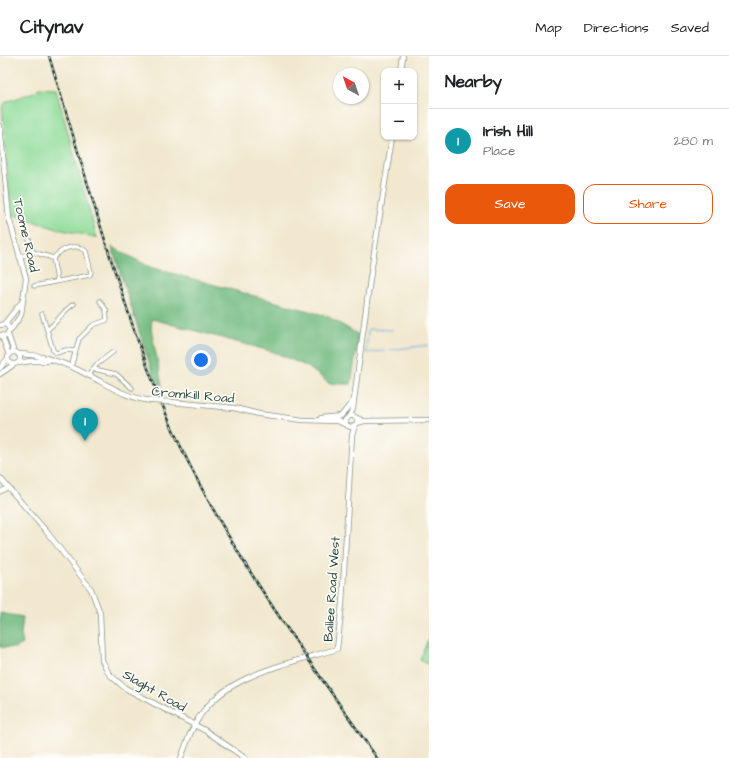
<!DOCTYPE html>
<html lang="en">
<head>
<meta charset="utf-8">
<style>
  :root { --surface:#fff; --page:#f6f6f6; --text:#202124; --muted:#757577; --line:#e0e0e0; --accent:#ea580c }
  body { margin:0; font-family:"Architects Daughter",sans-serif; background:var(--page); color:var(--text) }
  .controls { position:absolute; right:12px; top:12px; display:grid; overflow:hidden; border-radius:8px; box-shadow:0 1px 3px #0004 }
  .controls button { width:36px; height:36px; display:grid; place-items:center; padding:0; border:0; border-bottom:1px solid var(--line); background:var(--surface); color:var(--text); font:20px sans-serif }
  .compass { position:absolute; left:333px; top:12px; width:36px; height:36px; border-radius:50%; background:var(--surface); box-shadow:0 1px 3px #0004; rotate:320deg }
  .you { position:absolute; left:201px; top:304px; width:14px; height:14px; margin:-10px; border:3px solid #fff; border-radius:50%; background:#1a73e8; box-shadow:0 0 0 6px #1a73e833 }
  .badge { display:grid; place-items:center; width:26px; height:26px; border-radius:50%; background:var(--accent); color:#fff; font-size:13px; font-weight:700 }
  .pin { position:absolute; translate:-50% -33px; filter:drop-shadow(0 1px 2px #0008) }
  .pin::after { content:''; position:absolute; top:21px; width:14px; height:12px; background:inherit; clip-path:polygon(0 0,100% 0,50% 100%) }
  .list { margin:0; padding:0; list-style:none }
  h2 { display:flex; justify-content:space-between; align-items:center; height:52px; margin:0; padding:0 16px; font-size:17px }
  h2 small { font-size:13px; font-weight:400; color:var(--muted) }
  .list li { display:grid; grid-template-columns:26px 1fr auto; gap:12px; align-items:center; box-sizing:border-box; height:64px; padding:0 16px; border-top:1px solid var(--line) }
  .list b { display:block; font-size:15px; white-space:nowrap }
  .list p { margin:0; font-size:13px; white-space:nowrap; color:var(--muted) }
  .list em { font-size:13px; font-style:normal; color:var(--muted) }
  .actions { display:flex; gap:8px; padding:12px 16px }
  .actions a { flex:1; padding:9px 0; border:1px solid var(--accent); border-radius:12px; text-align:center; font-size:14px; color:var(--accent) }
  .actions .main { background:var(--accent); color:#fff }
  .map { position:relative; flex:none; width:429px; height:702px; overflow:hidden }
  header { display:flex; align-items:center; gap:24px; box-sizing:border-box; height:56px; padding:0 20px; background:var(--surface); border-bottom:1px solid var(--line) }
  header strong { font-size:19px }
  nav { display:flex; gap:22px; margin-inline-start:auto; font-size:14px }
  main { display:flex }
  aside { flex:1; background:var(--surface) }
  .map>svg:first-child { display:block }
  .green { fill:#8fdb99; stroke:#578c66 }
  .forest { fill:#73bb81; stroke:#497c5a }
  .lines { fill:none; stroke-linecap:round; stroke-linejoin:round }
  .stream { stroke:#6aaddf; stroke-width:1 }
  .street-casing { stroke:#889282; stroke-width:5 }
  .secondary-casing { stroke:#889282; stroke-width:6 }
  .street { stroke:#fff; stroke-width:3.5 }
  .secondary { stroke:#fff; stroke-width:4.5 }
  .rail-casing { stroke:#1f3d34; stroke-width:2.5 }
  .rail { stroke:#fdfcf7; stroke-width:1; stroke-dasharray:3; stroke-linecap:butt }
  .secondary-bridge-casing { stroke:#889282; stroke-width:6; stroke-linecap:butt }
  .secondary-bridge { stroke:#fff; stroke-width:4.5 }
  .labels { text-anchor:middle; stroke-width:3.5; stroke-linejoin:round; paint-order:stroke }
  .street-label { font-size:13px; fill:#1f3d34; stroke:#fdfcf7 }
</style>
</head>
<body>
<header>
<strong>Citynav</strong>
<nav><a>Map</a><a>Directions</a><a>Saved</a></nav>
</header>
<main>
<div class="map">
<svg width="429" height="702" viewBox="0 0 429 702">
  <rect width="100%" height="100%" fill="#fdfcf7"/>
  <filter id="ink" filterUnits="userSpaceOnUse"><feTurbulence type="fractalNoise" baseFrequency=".025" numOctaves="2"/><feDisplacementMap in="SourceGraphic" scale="8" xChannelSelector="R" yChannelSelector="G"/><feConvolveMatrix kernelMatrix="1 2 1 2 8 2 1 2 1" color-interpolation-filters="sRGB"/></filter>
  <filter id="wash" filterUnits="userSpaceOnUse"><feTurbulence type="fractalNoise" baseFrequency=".012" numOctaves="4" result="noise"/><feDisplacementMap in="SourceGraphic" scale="16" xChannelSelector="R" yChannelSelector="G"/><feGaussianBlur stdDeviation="0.9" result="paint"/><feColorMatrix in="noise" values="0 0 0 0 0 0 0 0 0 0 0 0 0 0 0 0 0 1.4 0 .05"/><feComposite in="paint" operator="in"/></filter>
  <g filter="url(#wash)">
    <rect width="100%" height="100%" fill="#f1e8cf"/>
    <!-- green -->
    <path class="green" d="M38,32L56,33L97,182L54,172L11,158L2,51L6,46L37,35Z
      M428,583L429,584V609L420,604Z"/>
    <!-- forest -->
    <path class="forest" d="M112,191L150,211L327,260L359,279L351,328H330L308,311L274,296L152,263L151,272L162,330L154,322Z
      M0,557L23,561L21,579L23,588L15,592L0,591Z"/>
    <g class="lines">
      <!-- stream -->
      <path class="stream" d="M392,274L368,273L366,297L429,289"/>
    </g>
  </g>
  <g filter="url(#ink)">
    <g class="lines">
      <defs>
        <path id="street" d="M26,180L30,185L33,196
          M19,201L33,196L53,202C62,193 74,186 86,195L91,216L90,219L34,230
          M53,202L57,224
          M74,248C63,254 58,266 47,274L53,294L56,297L66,294L75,295
          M42,258L47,274
          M71,311L79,283L93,269L107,264L106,254L100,245
          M94,313L116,318L132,332
          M89,319L96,309L113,296
          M0,436L8,431"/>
        <path id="secondary" d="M401,15L403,0
          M0,70L9,162L26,222L21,259L10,275
          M4,268L22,246
          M0,269L6,268L10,273L6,280L0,279
          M8,279L14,296
          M2,280L9,299
          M8 302a6 6 0 1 1 12 0a6 6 0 1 1-12 0Z
          M18,298C41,298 68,308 88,319C110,330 128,343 153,345
          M18,307L31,305H47
          M0,312L8,302
          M0,318L13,309
          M171,346L234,352L259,358L303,364L338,365L346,369
          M349,360L353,353L354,344L370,223L392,81
          M321,362L341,360L354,344
          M357,362V367L355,370L350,371L346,369L345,364L351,359L363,365
          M357,367L364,365L429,364
          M0,422L46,475L91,533L100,557L102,604L109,618L125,632L206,675L245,702
          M181,702C186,689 190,675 198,663C225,618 291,607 337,593L342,548L352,379L355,370"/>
      </defs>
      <!-- street casing -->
      <use href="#street" class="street-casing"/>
      <!-- secondary casing -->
      <use href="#secondary" class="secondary-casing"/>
      <!-- street -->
      <use href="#street" class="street"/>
      <!-- secondary -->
      <use href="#secondary" class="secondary"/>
      <defs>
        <path id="rail" d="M49,0C65,54 82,108 98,162C122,238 145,314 179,387C232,500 306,600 377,702"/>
      </defs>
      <!-- rail casing -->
      <use href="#rail" class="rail-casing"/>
      <!-- rail -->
      <use href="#rail" class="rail"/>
      <defs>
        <path id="secondary-bridge" d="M153,345L171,346"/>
      </defs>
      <!-- secondary-bridge casing -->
      <use href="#secondary-bridge" class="secondary-bridge-casing"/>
      <!-- secondary-bridge -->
      <use href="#secondary-bridge" class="secondary-bridge"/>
    </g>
  </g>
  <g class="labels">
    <!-- street labels -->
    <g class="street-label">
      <text transform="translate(27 179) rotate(77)" y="5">Toome Road</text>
      <text transform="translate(193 338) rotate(5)" y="5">Cromkill Road</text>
      <text transform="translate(331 533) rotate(-86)" y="5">Ballee Road West</text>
      <text transform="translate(155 634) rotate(30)" y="5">Slaght Road</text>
    </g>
  </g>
</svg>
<div class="controls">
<button>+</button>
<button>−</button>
</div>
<svg class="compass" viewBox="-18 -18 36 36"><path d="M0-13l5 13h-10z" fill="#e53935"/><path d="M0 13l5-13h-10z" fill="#757577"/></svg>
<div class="you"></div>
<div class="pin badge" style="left:85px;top:385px;background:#0f9aa8">1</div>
</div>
<aside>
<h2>Nearby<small></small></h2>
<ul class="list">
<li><span class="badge" style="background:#0f9aa8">1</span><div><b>Irish Hill</b><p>Place</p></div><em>280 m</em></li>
</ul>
<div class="actions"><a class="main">Save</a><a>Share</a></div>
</aside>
</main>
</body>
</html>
